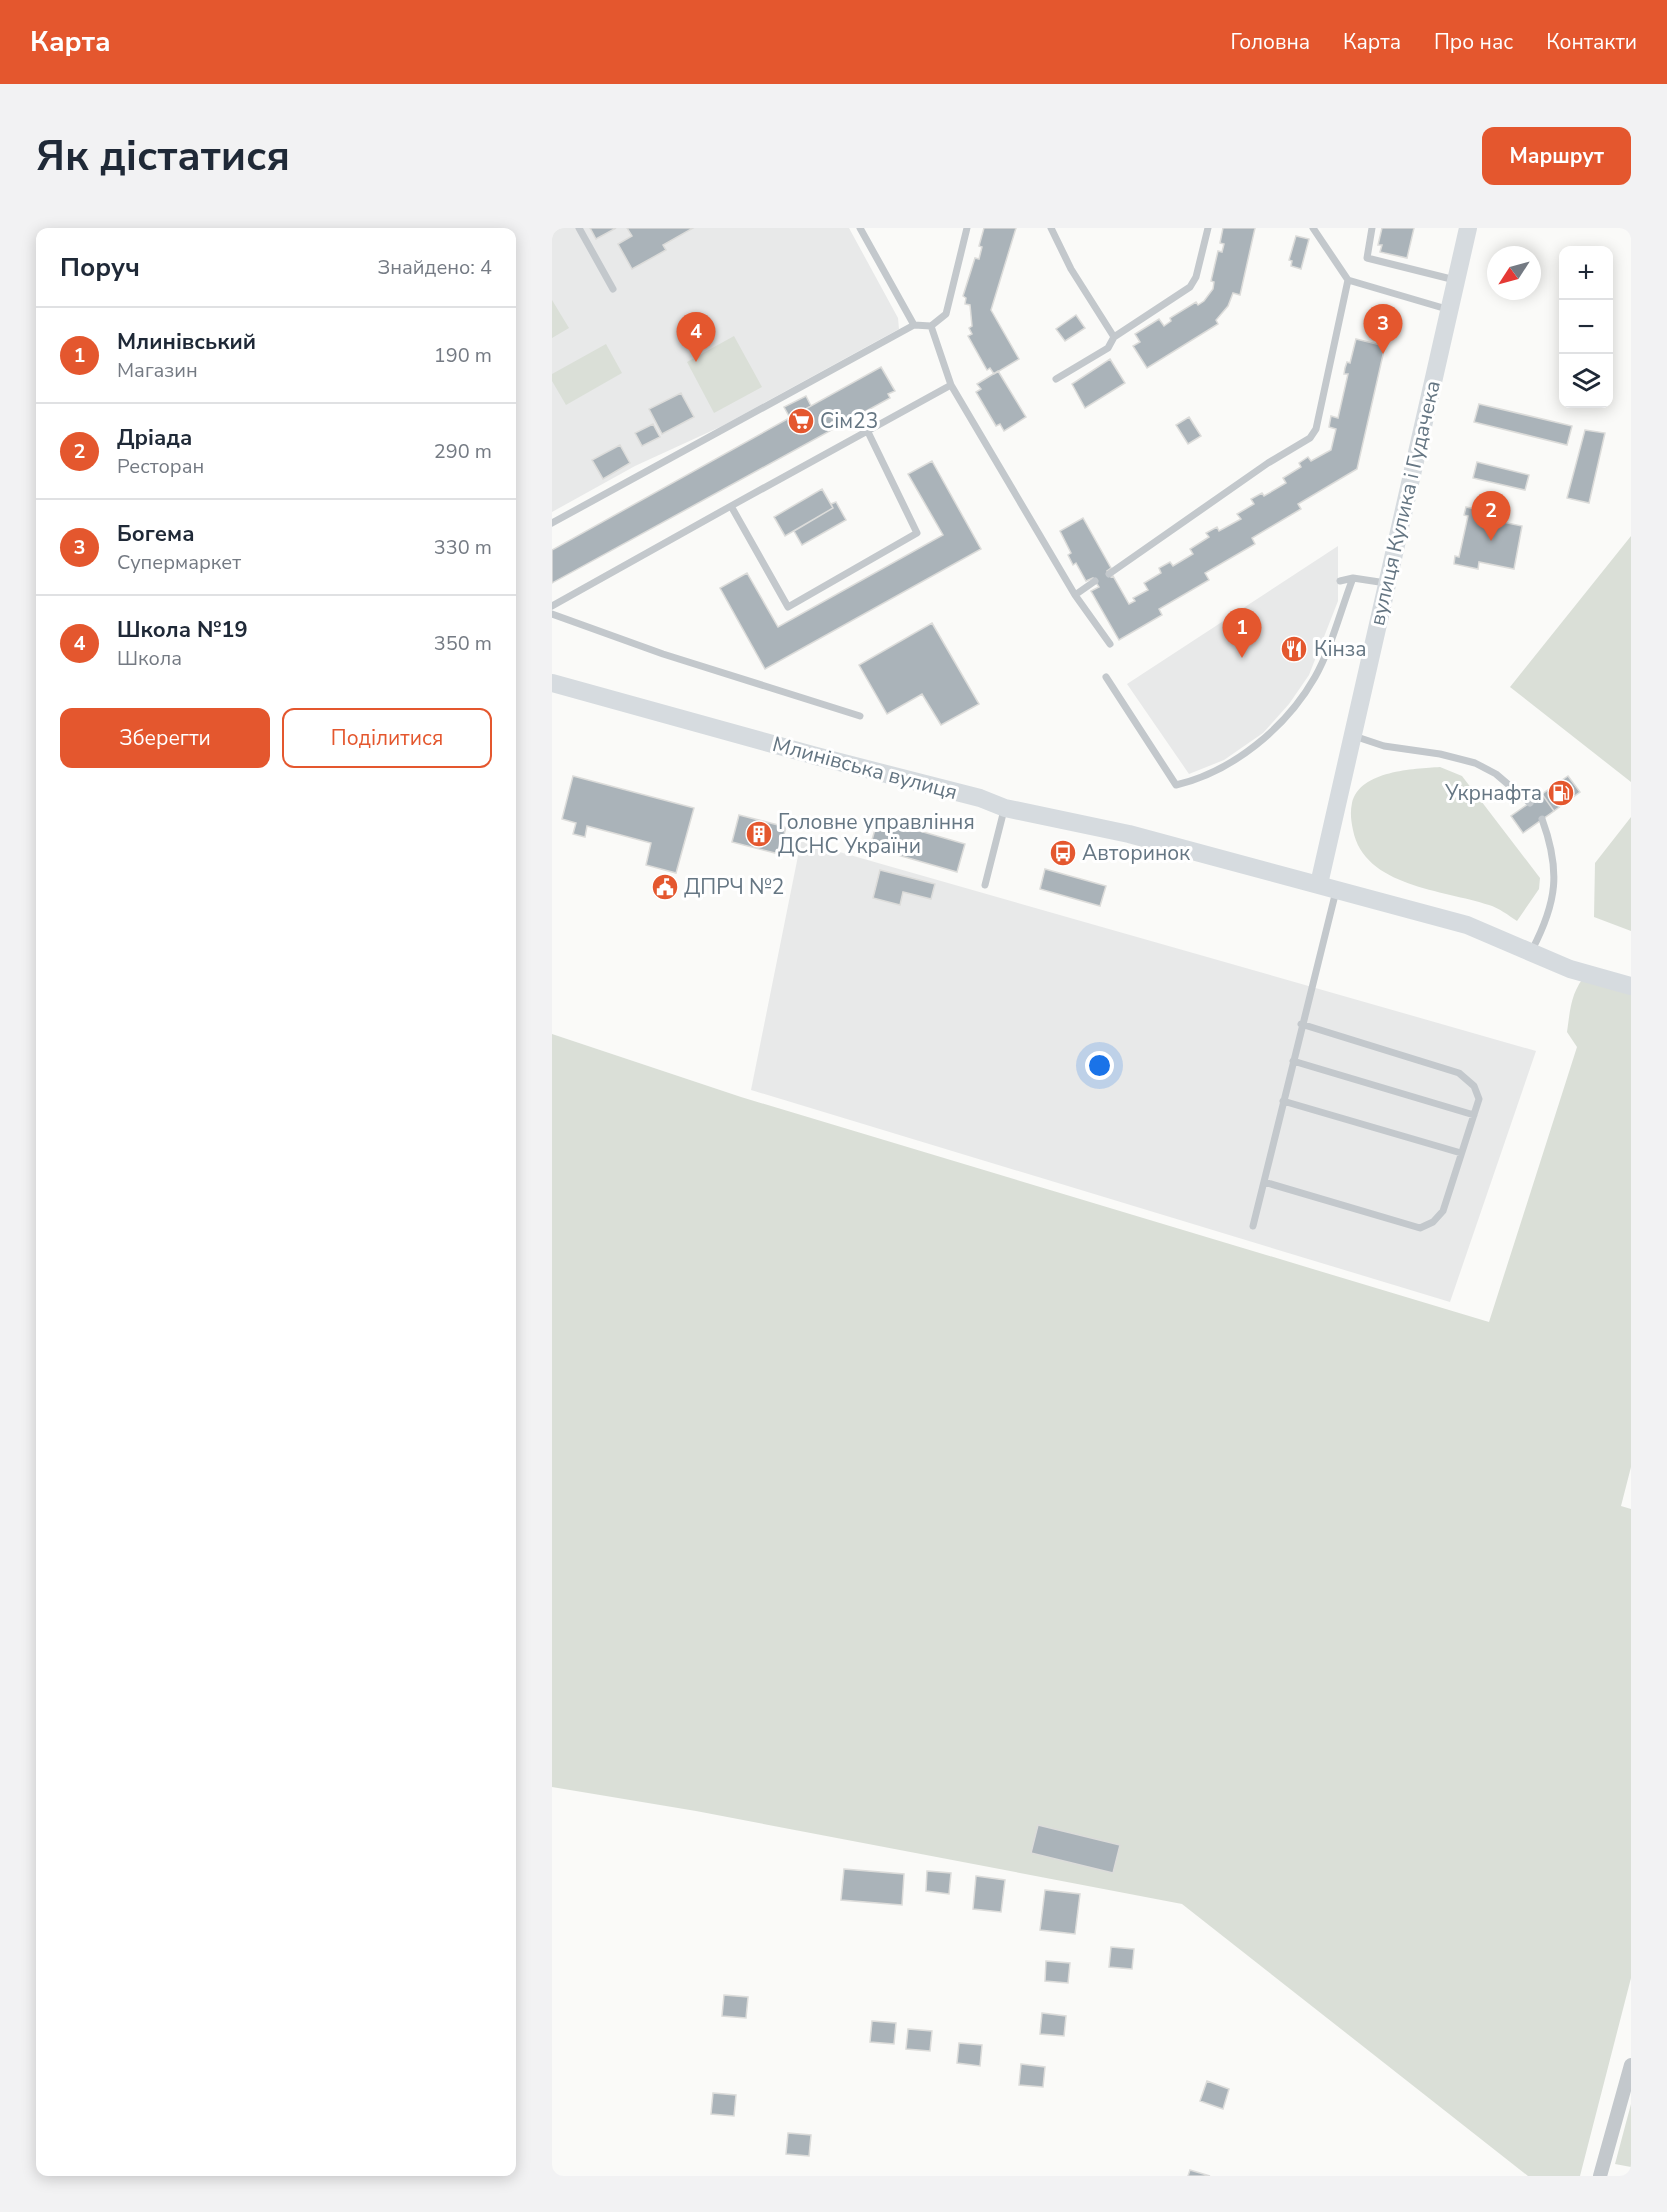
<!DOCTYPE html>
<html lang="uk">
<head>
<meta charset="utf-8">
<style>
  :root { --surface:#fff; --page:#f2f2f3; --text:#1f2937; --muted:#747a83; --line:#e0e1e3; --accent:#e4572e }
  body { margin:0; font-family:"Nunito Sans",sans-serif; background:var(--page); color:var(--text) }
  .controls { position:absolute; right:18px; top:18px; display:grid; overflow:hidden; border-radius:12px; box-shadow:0 3px 15px #0003 }
  .controls button { width:54px; height:54px; display:grid; place-items:center; padding:0; border:0; border-bottom:2px solid var(--line); background:var(--surface); color:var(--text); font:30px sans-serif }
  .compass { position:absolute; left:935px; top:18px; width:54px; height:54px; border-radius:50%; background:var(--surface); box-shadow:0 3px 15px #0003; rotate:234deg }
  .you { position:absolute; left:548px; top:838px; width:21px; height:21px; margin:-15px; border:4px solid #fff; border-radius:50%; background:#1a73e8; box-shadow:0 0 0 9px #1a73e833 }
  .badge { display:grid; place-items:center; width:39px; height:39px; border-radius:50%; background:var(--accent); color:#fff; font-size:20px; font-weight:700 }
  .pin { position:absolute; translate:-50% -50px; filter:drop-shadow(0 2px 3px #0008) }
  .pin::after { content:''; position:absolute; top:32px; width:21px; height:18px; background:inherit; clip-path:polygon(0 0,100% 0,50% 100%) }
  .list { margin:0; padding:0; list-style:none }
  h2 { display:flex; justify-content:space-between; align-items:center; height:78px; margin:0; padding:0 24px; font-size:26px }
  h2 small { font-size:20px; font-weight:400; color:var(--muted) }
  .list li { display:grid; grid-template-columns:39px 1fr auto; gap:18px; align-items:center; box-sizing:border-box; height:96px; padding:0 24px; border-top:2px solid var(--line) }
  .list b { display:block; font-size:22px; white-space:nowrap }
  .list p { margin:0; font-size:20px; white-space:nowrap; color:var(--muted) }
  .list em { font-size:20px; font-style:normal; color:var(--muted) }
  .actions { display:flex; gap:12px; padding:18px 24px }
  .actions a { flex:1; padding:14px 0; border:2px solid var(--accent); border-radius:12px; text-align:center; font-size:21px; color:var(--accent) }
  .actions .main { background:var(--accent); color:#fff }
  .icon { flex:none; width:33px; height:33px; fill:none; stroke:currentColor; stroke-width:2; stroke-linecap:round; stroke-linejoin:round }
  .map { position:relative; flex:none; width:1079px; height:1948px; overflow:hidden; border-radius:12px }
  header { display:flex; align-items:center; gap:36px; box-sizing:border-box; height:84px; padding:0 30px; background:var(--accent); color:#fff }
  header strong { font-size:28px }
  nav { display:flex; gap:33px; margin-inline-start:auto; font-size:21px }
  .intro { display:flex; align-items:center; justify-content:space-between; box-sizing:border-box; height:144px; padding:0 36px }
  h1 { margin:0; font-size:42px }
  .button { padding:15px 27px; border-radius:12px; background:var(--accent); color:#fff; font-size:21px; font-weight:700 }
  main { display:flex; gap:36px; padding:0 36px }
  aside { flex:1; background:var(--surface); border-radius:12px; box-shadow:0 3px 15px #0003 }
  .map>svg:first-child { display:block }
  .built { fill:#e8e9e9 }
  .green { fill:#dadfd7 }
  .building { fill:#aab3b9; stroke:#dcdcda; stroke-width:1.5 }
  .lines { fill:none; stroke-linecap:round; stroke-linejoin:round }
  .lane { stroke:#c3c8cc; stroke-width:7 }
  .street { stroke:#c3c8cc; stroke-width:14 }
  .secondary { stroke:#d6dbdf; stroke-width:18 }
  .labels { text-anchor:middle; stroke-width:6; stroke-linejoin:round; paint-order:stroke }
  .poi-label { font-size:21px; fill:#657683; stroke:#fff; text-anchor:start }
  .street-label { font-size:21px; fill:#657683; stroke:#fff }
</style>
</head>
<body>
<header>
<strong>Карта</strong>
<nav><a>Головна</a><a>Карта</a><a>Про нас</a><a>Контакти</a></nav>
</header>
<div class="intro"><h1>Як дістатися</h1><a class="button">Маршрут</a></div>
<main>
<aside>
<h2>Поруч<small>Знайдено: 4</small></h2>
<ul class="list">
<li><span class="badge">1</span><div><b>Млинівський</b><p>Магазин</p></div><em>190 m</em></li>
<li><span class="badge">2</span><div><b>Дріада</b><p>Ресторан</p></div><em>290 m</em></li>
<li><span class="badge">3</span><div><b>Богема</b><p>Супермаркет</p></div><em>330 m</em></li>
<li><span class="badge">4</span><div><b>Школа №19</b><p>Школа</p></div><em>350 m</em></li>
</ul>
<div class="actions"><a class="main">Зберегти</a><a>Поділитися</a></div>
</aside>
<div class="map">
<svg width="1079" height="1948" viewBox="0 0 1079 1948">
  <rect width="100%" height="100%" fill="#fafaf8"/>
  <!-- built -->
  <path class="built" d="M0,0H297L346,90L347,101L168,199L83,238L0,284Z
    M786,318V373L757,447L737,476L711,505L672,532L637,546L575,456Z
    M249,613L984,823L898,1074L199,862Z"/>
  <!-- green -->
  <path class="green" d="M0,72L17,100L0,110Z
    M182,108L210,159L162,185L135,134Z
    M54,116L70,145L14,177L0,153V146Z
    M1079,308V554L958,459Z
    M888,539L910,548L988,650L987,661L965,693C956,687 947,680 937,677C892,662 812,659 801,602C799,593 798,584 800,575C808,542 862,541 888,539Z
    M1079,589V703L1042,689L1043,635Z
    M1035,746L1079,758V1239L1069,1278L1079,1281V1750L1028,1948H976L630,1676L144,1583L0,1559V806L189,869L937,1094L1025,819L1015,804C1018,783 1019,762 1035,746Z
    M1079,1876V1939L1063,1936Z"/>
  <!-- building -->
  <path class="building" d="M38,0H64L44,11Z
    M75,0H141L111,17L114,22L80,41L66,16L80,8Z
    M432,0H464L439,82L467,131L442,146L438,140L435,142L416,108L420,106L417,100L420,98L418,77L413,76L414,70L411,68L423,30L427,31L430,19L427,18Z
    M671,0H703L688,67L681,65L676,78L664,92L666,96L595,140L581,118L588,114L583,106L607,91L612,98L619,93L618,90L644,74L646,77L652,73L661,61L662,54L659,53L666,23L670,24L672,16L668,15Z
    M830,0H862L855,30L828,24L830,17H826Z
    M744,8L757,11L749,41L739,38L740,33L737,32Z
    M524,87L533,100L513,113L504,101Z
    M804,111L833,118L805,241L746,276L749,281L700,310L703,316L653,345L657,352L607,381L610,387L567,412L539,363L547,359L541,350L534,353L524,335L521,337L516,327L519,325L508,303L531,290L559,340L555,343L559,349L561,348L577,376L583,373L581,370L596,362L592,355L609,345L607,340L618,334L621,338L641,326L638,321L657,309L654,305L665,299L667,303L689,291L685,286L702,276L699,271L710,265L712,268L734,255L731,250L749,239L747,235L756,229L759,233L779,222L784,201L777,199L779,188L786,190L796,146H792L793,140L795,134L798,135Z
    M558,131L573,155L533,180L520,156Z
    M329,139L343,163L336,166L338,170L0,355V322Z
    M446,143L474,189L452,203L448,196L444,198L424,164L429,161L425,156Z
    M129,165L142,189L110,206L97,181Z
    M254,168L259,178L238,190L232,179Z
    M927,176L1020,198L1015,217L922,194Z
    M637,189L649,208L636,216L624,197Z
    M101,196L108,209L90,218L83,205Z
    M1033,202L1053,205L1037,275L1015,270Z
    M68,217L78,235L51,251L40,232Z
    M380,233L429,321L213,441L168,360L195,345L226,399L391,307L356,246Z
    M925,234L977,247L973,262L921,250Z
    M270,261L281,280L233,308L222,289Z
    M284,274L294,292L250,317L242,303L281,280L279,276Z
    M914,279L933,283L931,290L970,298L962,341L927,334L926,341L902,336L903,328L907,329L916,288L912,287Z
    M380,395L427,476L389,497L370,466L335,486L307,437Z
    M21,548L142,580L124,645L94,637L99,615L35,598L33,609L21,606L24,595L10,591Z
    M1016,548L1028,564L1002,583L990,566Z
    M990,566L1002,583L971,605L959,588Z
    M187,587L234,599L227,626L180,614Z
    M326,591L413,616L405,644L318,619Z
    M493,641L554,658L548,678L488,661Z
    M328,642L383,656L379,671L351,664L348,677L321,670Z
    M486,1597L568,1617L561,1645L479,1625Z
    M292,1641L352,1646L350,1677L289,1672Z
    M375,1643L399,1645L397,1666L374,1663Z
    M424,1648L453,1652L449,1684L421,1681Z
    M493,1662L528,1666L523,1706L488,1702Z
    M559,1719L582,1721L580,1741L557,1739Z
    M494,1733L518,1735L516,1755L493,1753Z
    M172,1767L196,1769L194,1790L170,1788Z
    M490,1785L514,1788L512,1808L488,1806Z
    M320,1793L344,1795L342,1816L318,1814Z
    M356,1801L380,1803L378,1823L354,1821Z
    M407,1815L430,1817L428,1838L405,1835Z
    M469,1836L493,1839L491,1859L467,1857Z
    M655,1853L677,1861L671,1881L648,1873Z
    M161,1865L184,1867L182,1888L159,1886Z
    M236,1905L259,1907L257,1928L234,1926Z
    M638,1942L658,1948H636Z"/>
  <g class="lines">
    <!-- lane -->
    <path class="lane" d="M27,0L61,61
      M308,0L362,97L379,98L394,86L415,0
      M499,0L519,41L562,109
      M761,0L796,52L898,82
      M820,0L815,30L903,52
      M379,98L399,157L523,367L558,416
      M504,151L556,120L562,109L638,59L644,49L656,0
      M179,278L399,157
      M0,295L362,97
      M557,346L716,235L758,210L764,201L796,52
      M788,353L801,350L834,355
      M523,367L543,353
      M0,378L179,278L236,379L365,305L316,204
      M0,386L111,426L308,488
      M554,449L624,557C680,544 734,500 763,449C779,421 789,381 801,350
      M802,508L832,518L888,526L923,535L944,546L978,575
      M433,657L452,582
      M980,722C1005,674 1009,643 990,591
      M741,833L922,887
      M731,873L909,925
      M712,954L868,1000L881,994L891,983L927,871L922,858L907,845L749,796
      M701,998L784,663"/>
    <!-- street -->
    <path class="street" d="M1048,1948L1079,1837"/>
    <!-- secondary -->
    <path class="secondary" d="M0,455L264,528L428,570L453,580L577,606L915,697L1018,741L1079,758
      M767,656L916,0"/>
  </g>
  <!-- icons -->
  <defs>
    <symbol id="supermarket-disc" viewBox="-11 -11 22 22"><circle r="9.5" fill="#e4572e" stroke="#fff"/><path d="M-6-5.5h2.5l.6 2H6L4.5 2H-2.5L-4.4-4H-6ZM-1.5 3.2a1.3 1.3 0 1 0 .1 0ZM3 3.2a1.3 1.3 0 1 0 .1 0Z" fill="#fff"/></symbol>
    <symbol id="restaurant-disc" viewBox="-11 -11 22 22"><circle r="9.5" fill="#e4572e" stroke="#fff"/><path d="M-5-6h1v4h1v-4h1v4h1v-4h1v5L-1.5 .5V6h-2V.5L-5-1ZM5-6V6H3V1.5H1.5Q1.5-4 5-6Z" fill="#fff"/></symbol>
    <symbol id="fuel-disc" viewBox="-11 -11 22 22"><circle r="9.5" fill="#e4572e" stroke="#fff"/><path d="M-5.5-6h7V0h2V4h1.3V-2.5L3-4.5l.8-.8L6-3V5H2.5V1h-1V6h-7ZM-4.2-4.7v3.2H.2V-4.7Z" fill="#fff"/></symbol>
    <symbol id="building-disc" viewBox="-11 -11 22 22"><circle r="9.5" fill="#e4572e" stroke="#fff"/><path d="M-4-6H4V6H1V3H-1V6H-4ZM-2.5-4.3h1.7v1.8h-1.7ZM.8-4.3h1.7v1.8H.8ZM-2.5-1h1.7V.8h-1.7ZM.8-1h1.7V.8H.8Z" fill="#fff"/></symbol>
    <symbol id="bus-disc" viewBox="-11 -11 22 22"><circle r="9.5" fill="#e4572e" stroke="#fff"/><path d="M-5-6H5V4H4V6H2V4H-2V6H-4V4H-5ZM-3.5-4V0h7V-4ZM-3.5 1.2v1.5H-2V1.2ZM2 1.2v1.5H3.5V1.2Z" fill="#fff"/></symbol>
    <symbol id="civic-disc" viewBox="-11 -11 22 22"><circle r="9.5" fill="#e4572e" stroke="#fff"/><path d="M-.6-6.5H3V-4.5H.6V-3L4-1V1h2V6H-6V1h2V-1L-.6-3ZM-1.2 2.5V6h2.4V2.5Z" fill="#fff"/></symbol>
  </defs>
  <g fill-rule="evenodd">
    <use href="#supermarket-disc" x="234" y="178" width="30" height="30"/>
    <use href="#restaurant-disc" x="727" y="406" width="30" height="30"/>
    <use href="#fuel-disc" x="994" y="550" width="30" height="30"/>
    <use href="#building-disc" x="192" y="591" width="30" height="30"/>
    <use href="#bus-disc" x="496" y="610" width="30" height="30"/>
    <use href="#civic-disc" x="98" y="644" width="30" height="30"/>
  </g>
  <g class="labels">
    <!-- poi labels -->
    <g class="poi-label">
      <text x="268" y="200">Сім23</text>
      <text x="762" y="428">Кінза</text>
      <text x="990" y="572" text-anchor="end">Укрнафта</text>
      <text x="226" y="601">Головне управління<tspan x="226" dy="24">ДСНС України</tspan></text>
      <text x="530" y="632">Авторинок</text>
      <text x="132" y="666">ДПРЧ №2</text>
    </g>
    <!-- street labels -->
    <g class="street-label">
      <text transform="translate(853 275) rotate(-77)" y="7">вулиця Кулика і Гудачека</text>
      <text transform="translate(313 540) rotate(15)" y="7">Млинівська вулиця</text>
    </g>
  </g>
</svg>
<div class="controls">
<button>+</button>
<button>−</button>
<button><svg class="icon" aria-label="layers" viewBox="0 0 24 24"><path d="M12 4l9 5-9 5-9-5zM3 14l9 5 9-5"/></svg></button>
</div>
<svg class="compass" viewBox="-18 -18 36 36"><path d="M0-13l5 13h-10z" fill="#e53935"/><path d="M0 13l5-13h-10z" fill="#747a83"/></svg>
<div class="you"></div>
<div class="pin badge" style="left:690px;top:430px">1</div>
<div class="pin badge" style="left:939px;top:313px">2</div>
<div class="pin badge" style="left:831px;top:126px">3</div>
<div class="pin badge" style="left:144px;top:134px">4</div>
</div>
</main>
</body>
</html>
